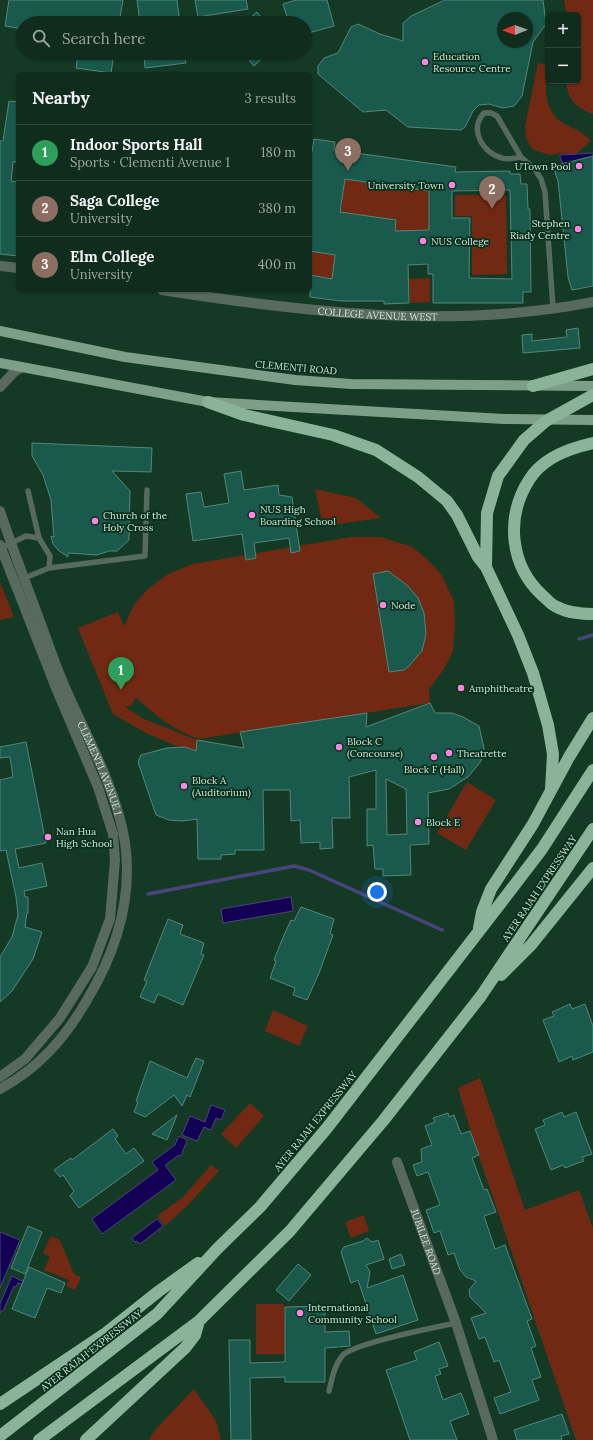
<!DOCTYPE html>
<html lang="en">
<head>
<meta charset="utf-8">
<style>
  :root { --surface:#0f2c1c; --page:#183425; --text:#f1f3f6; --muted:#9ba7a3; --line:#2f483b; --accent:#8abfa5 }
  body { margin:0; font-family:Lora,serif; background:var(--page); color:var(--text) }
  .controls { position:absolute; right:12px; top:12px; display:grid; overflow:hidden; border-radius:6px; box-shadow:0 1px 3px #0004 }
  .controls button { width:36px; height:36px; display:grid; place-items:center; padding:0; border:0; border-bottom:1px solid var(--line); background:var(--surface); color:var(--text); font:20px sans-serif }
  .compass { position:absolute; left:497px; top:12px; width:36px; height:36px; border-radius:50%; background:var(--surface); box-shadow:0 1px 3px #0004; rotate:269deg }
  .you { position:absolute; left:377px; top:892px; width:14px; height:14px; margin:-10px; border:3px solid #fff; border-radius:50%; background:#1a73e8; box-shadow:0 0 0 6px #1a73e833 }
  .badge { display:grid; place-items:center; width:26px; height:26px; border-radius:50%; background:var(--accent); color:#fff; font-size:13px; font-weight:700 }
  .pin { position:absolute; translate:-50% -33px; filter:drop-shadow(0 1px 2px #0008) }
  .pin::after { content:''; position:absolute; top:21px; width:14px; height:12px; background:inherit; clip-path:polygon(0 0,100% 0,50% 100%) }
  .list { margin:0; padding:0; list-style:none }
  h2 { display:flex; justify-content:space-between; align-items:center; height:52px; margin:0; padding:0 16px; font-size:17px }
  h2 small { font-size:13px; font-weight:400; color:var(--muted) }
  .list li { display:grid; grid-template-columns:26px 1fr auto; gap:12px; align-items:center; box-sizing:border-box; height:56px; padding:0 16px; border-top:1px solid var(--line) }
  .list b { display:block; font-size:15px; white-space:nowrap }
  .list p { margin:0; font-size:13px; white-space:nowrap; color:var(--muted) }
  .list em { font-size:13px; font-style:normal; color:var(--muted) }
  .icon { flex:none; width:22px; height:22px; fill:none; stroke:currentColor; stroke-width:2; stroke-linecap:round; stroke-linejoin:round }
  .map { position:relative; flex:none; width:593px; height:1440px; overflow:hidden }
  .search { position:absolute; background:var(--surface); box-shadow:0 1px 3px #0004; left:16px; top:16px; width:296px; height:44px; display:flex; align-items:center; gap:10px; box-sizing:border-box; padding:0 14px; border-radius:22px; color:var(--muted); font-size:15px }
  .panel { position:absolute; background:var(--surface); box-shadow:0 1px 3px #0004; left:16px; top:72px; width:296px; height:220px; border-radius:6px }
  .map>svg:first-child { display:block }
  .green { fill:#712913 }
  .water { fill:#130055; stroke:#4b447c }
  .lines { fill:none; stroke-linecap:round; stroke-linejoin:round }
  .stream { stroke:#4b447c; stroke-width:3.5 }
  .building { fill:#1a5a4d; stroke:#548679; fill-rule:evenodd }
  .lane { stroke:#58695e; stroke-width:5.5 }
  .street { stroke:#58695e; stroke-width:10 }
  .primary { stroke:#7d9e89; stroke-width:10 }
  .highway { stroke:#8bb399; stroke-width:12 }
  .poi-dot { fill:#fd86e1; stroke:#08301c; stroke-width:1.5 }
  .labels { text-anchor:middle; stroke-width:3.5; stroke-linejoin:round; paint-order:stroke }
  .poi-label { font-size:10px; fill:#cfe4d6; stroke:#08301c; text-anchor:start }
  .street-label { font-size:10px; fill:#cfe4d6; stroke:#08301c }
</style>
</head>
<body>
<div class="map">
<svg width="593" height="1440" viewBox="0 0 593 1440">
  <rect width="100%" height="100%" fill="#143a26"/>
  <!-- green -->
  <path class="green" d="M564,0H593V114C576,107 568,101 566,81H578V15H567Z
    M538,63L547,65C545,87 543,112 565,124C578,131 581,130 591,141L575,155L564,153L549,155L532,149L526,138L525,126Z
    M345,179L429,191V230L395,231L396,220L341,212Z
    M455,195H506L507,274L472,275V216H455Z
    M310,251L335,255L334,262L343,281L310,275Z
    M430,278V302L410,303L409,279Z
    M315,489L356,498L381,518L323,526Z
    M351,537H381L412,547L427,559L441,574L454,601L455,625L453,651L444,669L429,689L430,703L199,739C173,730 155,716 136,697L132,705L125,707L144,719L197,740L196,751L185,747H179L146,733L113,714L78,628L118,612L124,626L135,603L148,589L168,574L193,564Z
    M0,582L14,617L0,620Z
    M467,782L496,800L466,850L437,833Z
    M273,1010L308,1026L299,1046L265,1031Z
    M480,1078L525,1210L579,1190L593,1228V1440H576L474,1142L458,1088Z
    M250,1103L264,1116L236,1148L221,1134Z
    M211,1165L219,1171L188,1205L165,1226L157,1216L183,1197Z
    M364,1215L369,1231L351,1238L345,1222Z
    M51,1236L60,1240L74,1274L81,1277L75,1290L66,1286L69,1280L44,1270L50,1256L43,1253Z
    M256,1304H284L285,1354H256Z
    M194,1389L216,1421L221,1440H149L155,1430Z"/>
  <!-- water -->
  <path class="water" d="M593,153V176L566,170L560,157V155Z
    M291,897L293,911L223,923L221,909Z
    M211,1105L225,1110L221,1120L216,1118L211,1130L204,1127L197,1141L182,1135L190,1116L205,1122Z
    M179,1136L187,1140L181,1156L179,1155L165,1165L176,1180L102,1234L92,1219L158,1170L152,1162L175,1145Z
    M157,1219L163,1226L140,1244L137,1241L135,1242L132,1238Z
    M0,1232L20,1240L0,1288Z
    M12,1276L24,1282L23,1284L18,1283L16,1287L14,1286L3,1311H1L0,1314V1304Z"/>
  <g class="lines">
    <!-- stream -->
    <path class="stream" d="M579,639L593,635
      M148,894L294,866L309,870L442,930"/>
  </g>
  <!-- building -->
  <path class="building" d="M9,0H123L119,23H23V29L5,26Z
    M137,0H177L180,23H140Z
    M195,0H246L248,9L198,17Z
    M296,0H327L334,26L305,34V23H289L283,4Z
    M445,0H543L546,24L533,42L522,96L514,106L503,108L489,104L479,105L473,111L465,127L461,130L408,127L386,110L363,112L318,74V66L324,58L338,53L351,27L358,24L380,34L403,41V23L411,16ZM503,18H527V42H503Z
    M257,12L266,23H244Z
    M78,53H114L111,73L76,68Z
    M144,53H184L186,63L145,68Z
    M243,53H268L254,66Z
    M9,101L18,102V162H13L11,181L18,182V256L0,254V141H3Z
    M314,139L335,142L334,150L456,167L455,172L510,171V174H520L521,184H527L528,209H530L531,292H523V303H433V274H428V264L408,265L409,303L384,304V301H341L310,297V275L332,279L335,255L310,251V152H312ZM345,179L429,191V230L395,231L396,220L340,212ZM510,190L512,279L469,278L470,218H452V191Z
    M593,156V286L572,290L568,277L558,181L553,166Z
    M578,328L580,348L523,353L522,335L532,334V341L567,337L566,330Z
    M32,443L152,448L151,472L112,471L130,491L129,540L117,551H109L97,555L68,553V557L58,550L53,544L51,536L54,537L51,500L43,475L32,456Z
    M241,471L244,490L278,485L279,495L292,497L300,551L291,553L289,538L254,543L256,558L246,560L242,534L193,541L186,494L201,492L204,507L229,503L224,474Z
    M388,571L408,586L418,598L424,613L426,634L422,651L409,666L404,670L389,672L373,574Z
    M430,703L435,713H452L463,717L479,726L484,748L481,761L468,777L449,789L428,793L429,844L410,845L411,875L383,876V869H375L373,845L367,846V809H376V770L349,777L350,818H332L333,848L320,849V842L301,843L300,820L291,821L290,790H263L264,850H235V854L221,855V859H198L197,819L183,821L169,820L156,815L138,762L141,755L167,748L185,747L196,751L197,740L244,748L240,732L367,713L366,727ZM386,779L406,789L407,834L387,835Z
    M26,742L46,843L15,849L19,868L42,863L47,886L24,891L25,897H28V913H27L25,927L42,932L33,959L12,991L0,1002V957L12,937L18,915L16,897L6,850L0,851V780L13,777L10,757L0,758V747Z
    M301,907L334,919L330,934L333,935L319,973L307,1000L293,995L295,988L270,978L276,961L274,960L284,935L291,920L294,921Z
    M168,919L183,925L180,934L204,943L201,954L204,955L183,1005L158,994L154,1003L140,997L147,981L144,980Z
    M570,1004L572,1009L585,1004L593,1026V1052L573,1060L572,1056L559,1062L543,1020L554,1016L552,1012Z
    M196,1058L204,1061L190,1097L187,1095L182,1106L174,1095L145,1117L134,1112L138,1102L136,1101L150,1061L187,1078Z
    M562,1112L564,1117L576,1112L592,1154L582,1157L584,1161L575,1164L565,1168L563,1165L551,1170L535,1129L545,1125L543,1120Z
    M448,1113L449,1117L454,1115L461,1134L470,1131L479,1155L472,1158L484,1190L487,1189L496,1212L484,1216L495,1249L505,1245L532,1319L527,1321L536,1346L531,1348L541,1377L532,1380L539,1400L500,1414L494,1398L511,1392L499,1360L494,1362L485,1337L479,1339L471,1318L486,1313L470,1297L469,1290L476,1281L466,1277L460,1270L454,1253L448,1255L440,1231L434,1233L426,1210L440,1205L428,1172L417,1176L413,1165L422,1162L421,1149L432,1145L425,1126L435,1122L433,1118Z
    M177,1115L167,1140L152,1134Z
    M113,1129L118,1136L115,1139L126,1154L134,1148L144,1161L79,1208L70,1196L74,1191L63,1175L60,1177L54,1170L71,1158L72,1160Z
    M28,1226L42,1232L25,1274L11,1268Z
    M367,1238L372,1242L378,1240L384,1259L366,1265L370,1272L367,1288L403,1275L418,1320L376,1334L358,1280L351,1283L341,1252L344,1247L363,1241Z
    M401,1254L405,1265L392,1269L389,1259Z
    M298,1264L311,1275L289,1301L276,1290Z
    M29,1267L65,1283L61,1293L47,1288L35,1318L12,1309Z
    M325,1306V1332L349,1331L350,1346L325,1348V1382H285V1377L250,1378L251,1440H231L229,1340H250V1363L285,1362V1307Z
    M439,1342L448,1366L439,1369L441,1374L435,1376L443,1400L461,1393L469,1414L450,1421L457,1440H410L386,1370L417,1360L414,1352Z
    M562,1414L569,1434L561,1436L562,1440H517L514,1430Z"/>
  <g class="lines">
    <!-- lane -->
    <path class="lane" d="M521,157C515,158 508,160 502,158C484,154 468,130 484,113H491L497,116L521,157L534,168L541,179L545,192L553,308
      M28,491L39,538
      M1,548L26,536L39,538L50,556L49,568L22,579
      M49,568L145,556L147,490
      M329,1391C332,1379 334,1366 342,1356C352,1344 436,1327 456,1323"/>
    <!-- street -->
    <g class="street">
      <path d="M0,266L18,268"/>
      <path id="s1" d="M162,290C302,312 452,330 593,302"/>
      <path d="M0,387L15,371L21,368"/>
      <path id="s2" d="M0,511C10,541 21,570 32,600C43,628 52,657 64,685C86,736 116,787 125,842C133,899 116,952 87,1000C65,1038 39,1068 0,1089"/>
      <path d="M0,545L56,688L98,787L113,834L115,860L110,919L92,967L60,1018L25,1059L0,1077"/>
      <path id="s3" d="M397,1162L456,1323L493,1440"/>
    </g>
    <!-- primary -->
    <path class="primary" d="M0,331L125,357L295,380L351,384L593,386
      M0,363L208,402L504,419L593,420"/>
    <!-- highway -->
    <path class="highway" d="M533,386L593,369
      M208,402L244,415L333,435L376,450L418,477L447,501L457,515L478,557L486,567L518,635L533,673L548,725L553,754L551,789
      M593,443C570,448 542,458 529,480C505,518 510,566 543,596C547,599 550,604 555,606C565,612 581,614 593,614
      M486,567L487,513L498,476L524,440L546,421L593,395
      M479,928L482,912L491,889L533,824L569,757L593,718
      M501,975L531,945L593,868
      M0,1404L106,1333L159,1291L198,1263
      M0,1436L157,1314L218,1248L260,1207L327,1128L500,904L542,849L593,770
      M39,1440L199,1321L290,1231L383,1121L481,996L593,829
      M86,1440L185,1348L195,1335L199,1321"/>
  </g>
  <!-- markers -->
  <g class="poi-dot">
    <circle cx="425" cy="62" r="4"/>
    <circle cx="579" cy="166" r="4"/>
    <circle cx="452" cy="185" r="4"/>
    <circle cx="578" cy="229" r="4"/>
    <circle cx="423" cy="241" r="4"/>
    <circle cx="252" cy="515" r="4"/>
    <circle cx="95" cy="521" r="4"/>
    <circle cx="383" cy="605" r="4"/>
    <circle cx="461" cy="688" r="4"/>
    <circle cx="339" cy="747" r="4"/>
    <circle cx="449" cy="753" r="4"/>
    <circle cx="434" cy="757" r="4"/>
    <circle cx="184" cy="786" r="4"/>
    <circle cx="418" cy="822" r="4"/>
    <circle cx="48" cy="837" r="4"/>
    <circle cx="300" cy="1313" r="4"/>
  </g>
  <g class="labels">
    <!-- poi labels -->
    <g class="poi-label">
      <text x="433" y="60">Education<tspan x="433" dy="12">Resource Centre</tspan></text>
      <text x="571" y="170" text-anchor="end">UTown Pool</text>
      <text x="444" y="189" text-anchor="end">University Town</text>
      <text x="570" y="227" text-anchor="end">Stephen<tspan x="570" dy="12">Riady Centre</tspan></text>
      <text x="431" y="245">NUS College</text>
      <text x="260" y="513">NUS High<tspan x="260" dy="12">Boarding School</tspan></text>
      <text x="103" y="519">Church of the<tspan x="103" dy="12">Holy Cross</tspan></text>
      <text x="391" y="609">Node</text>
      <text x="469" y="692">Amphitheatre</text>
      <text x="347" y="745">Block C<tspan x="347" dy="12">(Concourse)</tspan></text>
      <text x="457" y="757">Theatrette</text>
      <text x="434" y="773" text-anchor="middle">Block F (Hall)</text>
      <text x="192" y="784">Block A<tspan x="192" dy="12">(Auditorium)</tspan></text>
      <text x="426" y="826">Block E</text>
      <text x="56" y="835">Nan Hua<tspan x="56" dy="12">High School</tspan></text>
      <text x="308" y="1311">International<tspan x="308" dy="12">Community School</tspan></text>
    </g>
    <!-- street labels -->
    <g class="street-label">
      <text dy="4" stroke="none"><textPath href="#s1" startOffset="217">COLLEGE AVENUE WEST</textPath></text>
      <text transform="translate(296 367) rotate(5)" y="4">CLEMENTI ROAD</text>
      <text dy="4" stroke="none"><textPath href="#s2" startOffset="276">CLEMENTI AVENUE 1</textPath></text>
      <text transform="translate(539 888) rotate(-56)" y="4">AYER RAJAH EXPRESSWAY</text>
      <text transform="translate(315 1121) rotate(-51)" y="4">AYER RAJAH EXPRESSWAY</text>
      <text dy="4" stroke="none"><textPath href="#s3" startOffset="85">JUBILEE ROAD</textPath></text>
      <text transform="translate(91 1350) rotate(-38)" y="4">AYER RAJAH EXPRESSWAY</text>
    </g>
  </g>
</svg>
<div class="controls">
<button>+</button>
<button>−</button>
</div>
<svg class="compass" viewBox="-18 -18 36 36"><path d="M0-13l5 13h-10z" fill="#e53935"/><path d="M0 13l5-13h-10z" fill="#9ba7a3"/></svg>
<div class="you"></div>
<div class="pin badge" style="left:121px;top:690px;background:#2e9e5b">1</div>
<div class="pin badge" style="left:492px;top:209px;background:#8d6e63">2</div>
<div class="pin badge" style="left:348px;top:171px;background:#8d6e63">3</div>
<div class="search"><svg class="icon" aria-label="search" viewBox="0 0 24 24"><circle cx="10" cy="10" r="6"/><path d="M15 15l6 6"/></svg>Search here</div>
<section class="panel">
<h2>Nearby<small>3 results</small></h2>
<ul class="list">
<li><span class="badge" style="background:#2e9e5b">1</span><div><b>Indoor Sports Hall</b><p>Sports · Clementi Avenue 1</p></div><em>180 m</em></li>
<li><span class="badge" style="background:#8d6e63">2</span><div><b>Saga College</b><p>University</p></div><em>380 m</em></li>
<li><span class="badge" style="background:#8d6e63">3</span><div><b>Elm College</b><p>University</p></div><em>400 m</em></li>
</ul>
</section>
</div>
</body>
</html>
